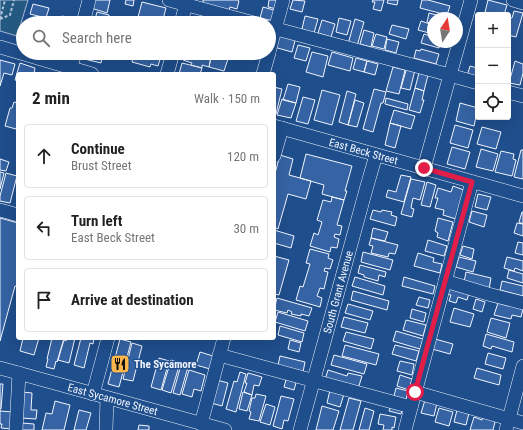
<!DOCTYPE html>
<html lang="en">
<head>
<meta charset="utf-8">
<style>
  :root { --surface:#fff; --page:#f2f2f2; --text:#222; --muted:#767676; --line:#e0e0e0 }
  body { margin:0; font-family:"Roboto Condensed",sans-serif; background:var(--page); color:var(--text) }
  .controls { position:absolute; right:12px; top:12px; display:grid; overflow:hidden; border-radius:4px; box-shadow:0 4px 16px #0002 }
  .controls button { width:36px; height:36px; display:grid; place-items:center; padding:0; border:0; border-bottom:1px solid var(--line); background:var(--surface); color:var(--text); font:20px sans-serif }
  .compass { position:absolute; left:427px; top:12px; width:36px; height:36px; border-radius:50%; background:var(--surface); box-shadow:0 4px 16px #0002; rotate:12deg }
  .stop { position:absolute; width:12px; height:12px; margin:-9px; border:3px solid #e11d48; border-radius:50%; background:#fff }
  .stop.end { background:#e11d48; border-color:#fff; box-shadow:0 1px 4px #0008 }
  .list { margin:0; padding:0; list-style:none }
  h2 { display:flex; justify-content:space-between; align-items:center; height:52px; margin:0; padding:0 16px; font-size:17px }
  h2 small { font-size:13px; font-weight:400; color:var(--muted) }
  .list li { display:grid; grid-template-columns:26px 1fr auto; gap:12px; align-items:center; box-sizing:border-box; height:64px; margin:0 8px 8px; padding:0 8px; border:1px solid var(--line); border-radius:4px }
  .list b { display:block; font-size:15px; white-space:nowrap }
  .list p { margin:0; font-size:13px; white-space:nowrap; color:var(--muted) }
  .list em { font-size:13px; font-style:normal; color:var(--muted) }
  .icon { flex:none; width:22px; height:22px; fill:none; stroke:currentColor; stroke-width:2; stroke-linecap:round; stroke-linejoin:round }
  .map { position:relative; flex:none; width:523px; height:430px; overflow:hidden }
  .search { position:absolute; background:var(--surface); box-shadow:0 4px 16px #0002; left:16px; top:16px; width:260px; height:44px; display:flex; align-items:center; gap:10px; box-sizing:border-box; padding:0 14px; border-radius:22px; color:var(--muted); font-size:15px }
  .panel { position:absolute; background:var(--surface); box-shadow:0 4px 16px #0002; left:16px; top:72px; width:260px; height:268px; border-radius:4px }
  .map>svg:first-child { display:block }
  .green { fill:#245a82; stroke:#a8bbd7 }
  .building { fill:#3563a3; stroke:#f2f6ff }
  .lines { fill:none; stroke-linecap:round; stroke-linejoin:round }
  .minor-casing { stroke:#f2f6ff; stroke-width:14 }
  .path { stroke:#b3c4dc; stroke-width:2; stroke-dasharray:3 2; stroke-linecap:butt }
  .minor { stroke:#1f4e8c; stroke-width:13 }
  .route { stroke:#e11d48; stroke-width:5 }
  .labels { text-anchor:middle; stroke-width:3; stroke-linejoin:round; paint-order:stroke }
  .street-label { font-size:11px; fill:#f2f6ff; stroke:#1f4e8c }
  .poi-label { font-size:11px; font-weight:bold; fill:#f2f6ff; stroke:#1f4e8c; text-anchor:start }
</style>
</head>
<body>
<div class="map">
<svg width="523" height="430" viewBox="0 0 523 430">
  <rect width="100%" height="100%" fill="#1f4e8c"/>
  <!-- green -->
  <path class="green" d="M0,0H28L17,36L0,31Z"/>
  <!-- building -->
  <path class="building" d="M93,0H110L107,13L91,8Z
    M126,0H134L133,6L125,4Z
    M203,0H237L239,1L237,9L230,7L229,10L203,3Z
    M269,0H280L277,9L268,7Z
    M293,0L305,1L302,12L290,9Z
    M373,0H384L381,11L373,9L375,2H372Z
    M388,0H398L397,5L387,3Z
    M422,0H428L450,6L447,15L420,8Z
    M488,0L507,5L504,15H494V14L485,12Z
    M142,2L166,8L162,23L138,17Z
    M33,4L49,8L46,18L30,14Z
    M263,7L277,11L274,21L260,18Z
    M514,11L523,13L516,37L508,35V22L509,17L512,18Z
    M97,12L109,15L107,23H94Z
    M203,12L227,19L226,23H205L200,22Z
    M429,13L444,17L443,18H433V24L427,22Z
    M62,16L72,18L71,23H60Z
    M305,16L318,19L314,33L302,29Z
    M339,18L351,21L347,35L336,32Z
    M40,19L52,23H39Z
    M355,19L364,22L357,46L348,44Z
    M322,20L335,24L331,37L318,33Z
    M421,21L433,25V34L418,30Z
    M392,25L409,29L406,39L389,34Z
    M364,30L374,33L371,47L360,44Z
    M278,32L296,37L292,52L274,47Z
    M376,34L387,37L384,49L372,46Z
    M424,34L433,37V42H441L439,48L421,43Z
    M387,39L399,42L396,53L385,50Z
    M298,45L310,48L306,61L294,58Z
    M421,49L439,54L436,64L414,58L416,50L420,51Z
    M312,52L328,56L323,77L306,72Z
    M332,52L353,58L350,71L328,65Z
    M81,53H103L101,63L80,58Z
    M134,53H149L161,56L158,66L151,64L150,67L132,62Z
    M185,53H205V55L211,57L209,67L202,65V68L191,65L192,63L183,60Z
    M218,56L228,59L224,71L209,67L211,57L217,59Z
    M356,58L367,61L364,72L353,69Z
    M0,60L15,64L12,75L4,73L0,86Z
    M367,61L378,64L375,75L364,72Z
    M515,61L523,64V73L520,85L509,83Z
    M20,63L35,68L34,74H18V81L15,80Z
    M182,63L202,68L200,74H179Z
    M478,64V79L467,76L470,66L477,68Z
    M393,67L405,70L399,94L386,91Z
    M407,67L415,70L410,90L401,88Z
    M419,73L428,75L424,91L415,88Z
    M288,84L300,87L296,103L283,100Z
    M274,87L282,89L276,114L274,113Z
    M415,88L424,91L422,100H424L420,113L409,110Z
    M374,89L386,92L383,103H381L373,132L363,129Z
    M322,90L340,95L332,125L314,120Z
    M347,91L356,94L348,125L339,122Z
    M303,97L315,100L308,124L296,121Z
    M386,98L408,104L407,110L385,104Z
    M282,99L296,103L291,118L277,115Z
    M355,100L364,103L357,127L348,125Z
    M14,102L18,103V121L16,129L5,126L10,108H12Z
    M460,103L478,108L474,126L456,121Z
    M394,110L415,116L411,129L390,123Z
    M390,123L401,126L395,148L385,145Z
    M455,125L473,130L468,148L450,143Z
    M482,127L501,132L496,149L477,144Z
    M452,147L470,152L465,169L447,164Z
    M481,149L498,154L493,171L476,167Z
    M521,150H523V179L514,177Z
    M501,151L514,154L513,159L516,160L512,176L495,172Z
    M306,154L352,166L345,191H347L344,200L322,194L324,185L300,178Z
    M280,155L293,159L289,175L311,181L306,199L288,194L278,229L274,227V177Z
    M0,159L9,162L6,171L0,170Z
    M0,172L4,173L0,189Z
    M6,173L17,176L10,203L0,201V196Z
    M401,175L411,177L404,202L386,197L388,190L396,192Z
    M411,179L425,182L420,200L413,198L411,208L414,209L412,217L401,214Z
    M427,182L436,185L430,207L421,205Z
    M453,186L464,190L456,219L443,215L444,210L435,208L438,198H435L438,188L451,192Z
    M478,194L491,197L487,210L475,207Z
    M332,197L344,200L337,225L342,226L340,235L335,234L334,237L339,239L337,248L331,247L330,252L310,246L314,233L318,235L322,222L317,220L323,200L331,202Z
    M373,210L381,212L382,210L392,212L391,215L397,217L395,226L370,219Z
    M472,211L487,215L484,227L469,222Z
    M522,212H523V224L519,222Z
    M0,218L18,223V287L15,286L0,341Z
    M438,218L453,222L448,241L437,237L438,233L435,231Z
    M517,223L523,224V236L514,233Z
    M373,228L388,232L385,241L371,238Z
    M274,230L294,236L291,248L274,243Z
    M371,238L398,245L395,254L389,253L388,257L371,253L373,246L369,245Z
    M428,240L447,246L444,256L425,251Z
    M518,242L523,243V255L515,253Z
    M463,246L474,249L472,259L460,255Z
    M310,249L329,254L328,258L333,260L330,269L325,268L324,271L328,272L324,289L320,288L317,296L322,298L320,307L296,300L300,286L303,287L310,264L306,263Z
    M363,252L393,260L390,270L361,262Z
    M418,253L434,258L433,262L442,264L440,273L414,266Z
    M274,256L289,260L279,295L274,294Z
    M459,257L476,261L473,272L456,267Z
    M507,257L523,261V271L515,268L514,271L504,268Z
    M360,265L386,272L385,277L379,275L378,281L364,277V275L358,273Z
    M509,270L523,274V283L507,278Z
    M466,272L491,278L489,289L464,282Z
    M355,277L385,286L383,295L352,286Z
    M404,277L435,286L433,294L402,286Z
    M502,281L523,286V296L500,290Z
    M449,287L469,293L467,300L458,297L456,303L449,301L451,295L447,294Z
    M353,291L389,301L387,310L351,300Z
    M419,297L430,300L428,308L416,305Z
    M277,298L312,308L309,316L301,314V316L291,314L292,312L288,310L287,313L274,310Z
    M476,299L485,302L482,312L473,309Z
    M499,300L523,309L521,317L512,315L511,319L494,315Z
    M348,304L373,311L370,320L345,313Z
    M454,308L474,314L470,327L450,322Z
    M412,309L426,313L424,322L410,318Z
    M278,312L308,321L305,331L275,322Z
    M344,317L368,323L365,333L341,327Z
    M491,318L510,323L506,338L487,332Z
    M406,320L426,325L423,336L403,330Z
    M280,326L304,333L302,342L278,335Z
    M396,331L423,339L420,349L393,341Z
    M346,332L374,339L371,349L343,341Z
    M486,334L514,342L512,352L492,346L491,349L483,346Z
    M23,338H39L34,355L20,351Z
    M52,338H64L57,362L56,361L54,369L46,367L48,359H47Z
    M67,338H75L69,363L58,360L64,340L66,341Z
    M81,338H94L93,344L90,343L84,368L74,365Z
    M120,339L131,342L119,387L108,384Z
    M435,339L453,344L450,354L432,349Z
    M290,340L301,343L299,352L288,349Z
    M132,343L142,346L133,381L123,379Z
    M345,345L379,354L376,365L342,356Z
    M395,345L419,351L416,361L392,354Z
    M200,352L213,356L210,369L196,365Z
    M488,353L506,358L503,369L485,364Z
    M334,355L367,364L364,374L331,365Z
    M280,356L305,362L303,372L278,365Z
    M159,358L169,361L161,390L151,387Z
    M171,360L180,363L171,393L162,390Z
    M400,361L414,364L412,375L397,371Z
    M181,365L188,367L180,395L173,393Z
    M477,368L501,375L499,385L474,378Z
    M189,370L205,375L201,391L194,389L192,397L182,394Z
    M328,370L347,376L348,373L362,376L358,389L325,380Z
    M240,372L246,374L236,412L226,409L234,381L237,382Z
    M248,373L262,377L259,386L254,385L252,395L244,392L247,383H245Z
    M400,375L412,379L409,390L397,386Z
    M287,376L297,379L294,390L284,387Z
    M217,380L228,383L222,406L211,403Z
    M0,384H3L1,409H0Z
    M396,388L408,391L406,400L394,396Z
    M330,390L344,394L340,407L327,403Z
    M22,392L32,393L31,410H37L36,419L21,418Z
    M243,392L252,395L247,411L239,409Z
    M256,394L266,396L259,421L249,419L251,412L249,411L252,398H255Z
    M281,396L294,399L288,421L284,420L282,429L273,426Z
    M349,398L361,401L353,430H340Z
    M425,400L437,403L434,416L421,413Z
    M55,401L70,405L64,430H42L46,413L52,414Z
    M266,404L275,407L270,425L260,422Z
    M391,405L403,408L401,414L389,411Z
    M322,406L339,411L333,430H316Z
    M365,408L374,411L369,430H359Z
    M439,408L453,412L449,426L435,422Z
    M0,410V411L13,412L12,429L1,428L2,424H0Z
    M79,410L91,413L86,430H74Z
    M457,410L469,413L466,425L454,422Z
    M380,414L396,417L394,428L392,427V430H383L384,425L378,424Z
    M484,415L496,418L493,430H470L474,417L482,420Z
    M22,423L34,424V430H21Z
    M139,425L149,426V430H138Z"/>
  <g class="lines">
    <defs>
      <g id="minor">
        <path d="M169,0L254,23"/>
        <path d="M513,0L523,3"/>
        <path d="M83,23L89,0"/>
        <path d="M181,23L187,0"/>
        <path d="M269,27L435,71L478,83"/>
        <path d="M0,47L92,74"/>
        <path d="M269,52L283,0"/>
        <path d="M69,74L75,53"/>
        <path d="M167,74L173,53"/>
        <path d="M263,74L269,53"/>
        <path d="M508,92L523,96"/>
        <path id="s1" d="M274,126L523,196"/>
        <path d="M274,156L282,128"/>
        <path d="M424,168L471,0"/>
        <path d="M0,210L18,215"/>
        <path d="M445,281L488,294L523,303"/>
        <path d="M219,355L411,407"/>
        <path id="s2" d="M0,368L225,430"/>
        <path d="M415,392L523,423"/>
        <path d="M93,394L108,338"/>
        <path d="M201,424L224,338"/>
        <path d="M16,430L19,373"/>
        <path d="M106,430L107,398"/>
        <path id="s3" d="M300,430L367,186L376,155"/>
        <path d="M405,430L472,182"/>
        <path d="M506,430L523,366"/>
      </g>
    </defs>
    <!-- minor casing -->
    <use href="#minor" class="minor-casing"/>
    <!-- path -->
    <path class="path" d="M0,19L10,15L14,0
      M0,19L5,0"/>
    <!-- minor -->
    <use href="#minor" class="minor"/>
  </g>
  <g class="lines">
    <!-- route -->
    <path class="route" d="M415,392L472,182L424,168"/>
  </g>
  <!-- icons -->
  <defs>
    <symbol id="restaurant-square" viewBox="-11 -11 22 22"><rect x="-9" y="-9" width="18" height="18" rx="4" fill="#ffb74d" stroke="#1f4e8c"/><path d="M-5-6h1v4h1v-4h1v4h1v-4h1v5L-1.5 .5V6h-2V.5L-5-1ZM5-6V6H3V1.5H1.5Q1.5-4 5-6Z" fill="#111"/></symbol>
  </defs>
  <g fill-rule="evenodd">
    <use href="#restaurant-square" x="109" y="353" width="22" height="22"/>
  </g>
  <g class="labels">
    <!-- street labels -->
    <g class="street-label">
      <text dy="4" stroke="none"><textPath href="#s1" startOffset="93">East Beck Street</textPath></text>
      <text dy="4" stroke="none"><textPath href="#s3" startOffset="143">South Grant Avenue</textPath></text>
      <text dy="4" stroke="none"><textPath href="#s2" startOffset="117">East Sycamore Street</textPath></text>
    </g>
    <!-- poi labels -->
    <g class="poi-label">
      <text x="134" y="368">The Sycamore</text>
    </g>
  </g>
</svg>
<div class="controls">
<button>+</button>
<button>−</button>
<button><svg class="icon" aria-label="locate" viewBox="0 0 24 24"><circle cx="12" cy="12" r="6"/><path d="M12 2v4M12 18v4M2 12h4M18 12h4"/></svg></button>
</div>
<svg class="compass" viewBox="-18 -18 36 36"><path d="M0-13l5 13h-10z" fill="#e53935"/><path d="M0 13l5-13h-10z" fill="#767676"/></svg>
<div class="stop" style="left:415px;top:392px"></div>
<div class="stop end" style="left:424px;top:168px"></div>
<div class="search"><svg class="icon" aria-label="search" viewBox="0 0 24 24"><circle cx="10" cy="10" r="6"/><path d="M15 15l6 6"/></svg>Search here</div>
<section class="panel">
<h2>2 min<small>Walk · 150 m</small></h2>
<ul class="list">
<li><svg class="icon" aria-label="ahead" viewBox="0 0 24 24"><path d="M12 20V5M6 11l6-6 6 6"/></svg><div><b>Continue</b><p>Brust Street</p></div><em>120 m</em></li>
<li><svg class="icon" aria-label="left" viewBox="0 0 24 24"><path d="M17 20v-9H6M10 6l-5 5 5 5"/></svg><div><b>Turn left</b><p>East Beck Street</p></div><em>30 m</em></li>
<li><svg class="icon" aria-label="arrive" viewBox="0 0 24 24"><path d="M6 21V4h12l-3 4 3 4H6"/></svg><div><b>Arrive at destination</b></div></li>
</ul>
</section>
</div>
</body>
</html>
